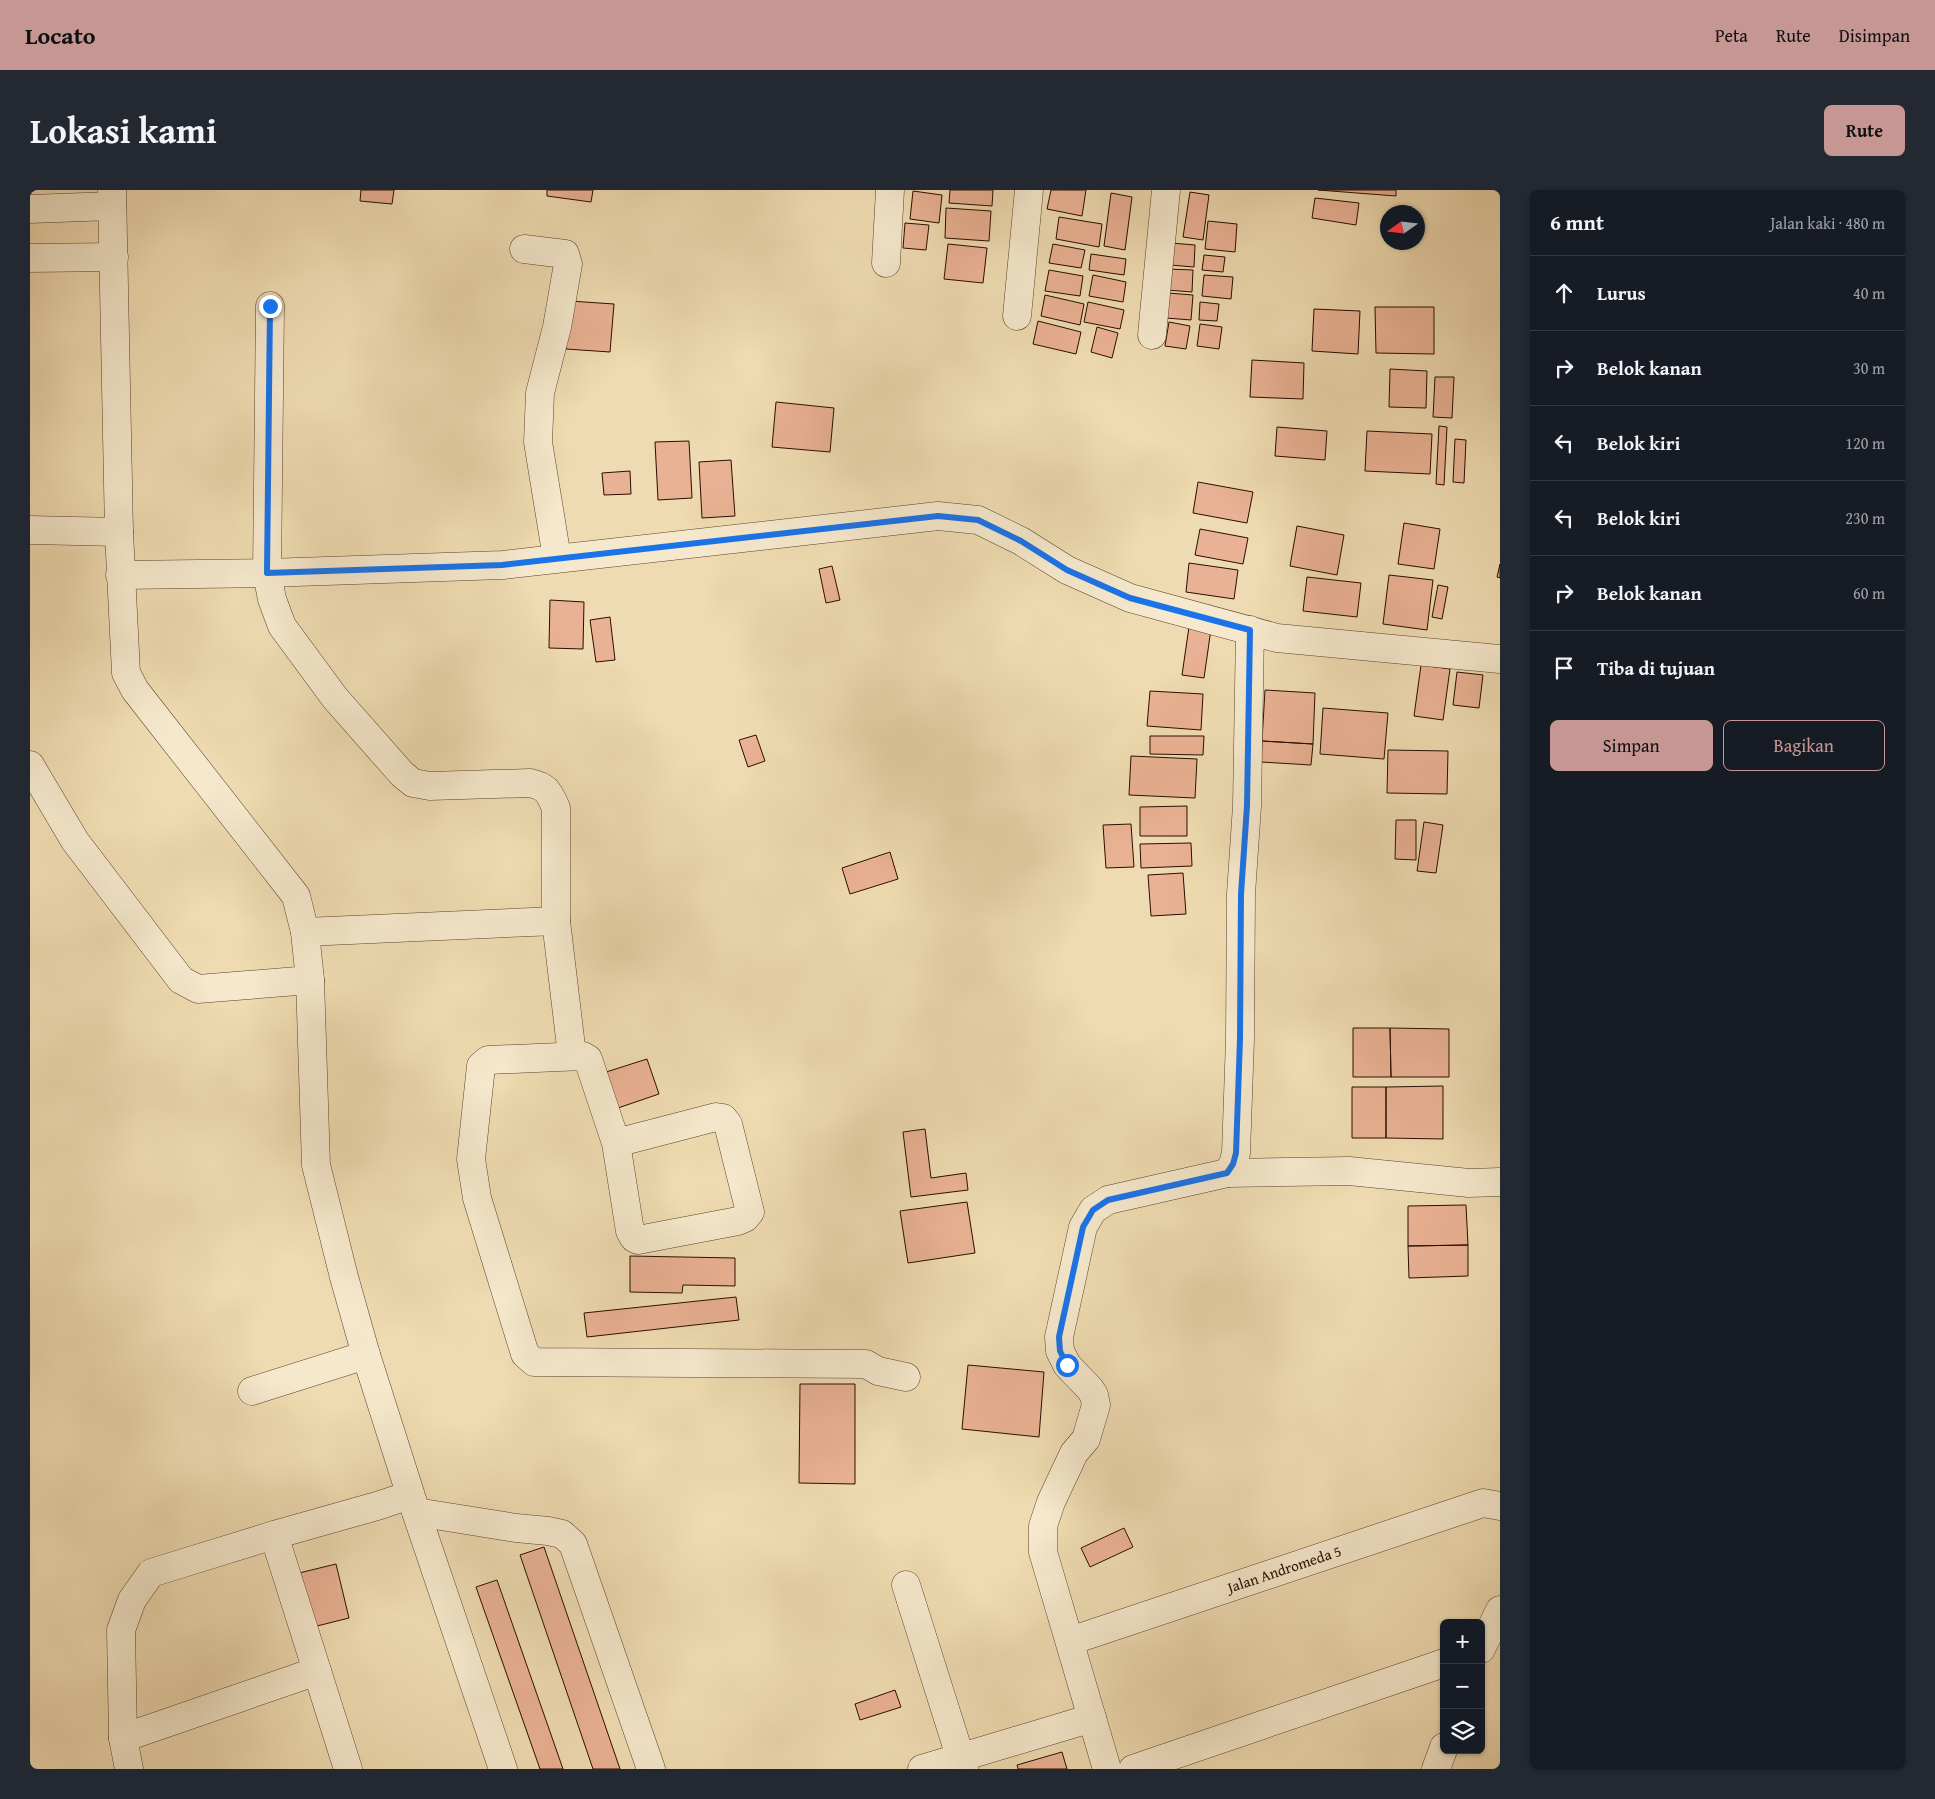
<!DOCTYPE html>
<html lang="id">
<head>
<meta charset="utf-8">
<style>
  :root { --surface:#171b24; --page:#242831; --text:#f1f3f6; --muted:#9ea1a6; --line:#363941; --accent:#c59692 }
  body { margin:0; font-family:"Gentium Book Plus",serif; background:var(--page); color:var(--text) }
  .controls { position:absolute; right:15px; bottom:15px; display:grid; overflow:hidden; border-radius:8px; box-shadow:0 1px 4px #0004 }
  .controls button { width:45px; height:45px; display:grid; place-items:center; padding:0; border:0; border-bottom:1px solid var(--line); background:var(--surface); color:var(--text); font:25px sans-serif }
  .compass { position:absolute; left:1350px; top:15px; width:45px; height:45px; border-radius:50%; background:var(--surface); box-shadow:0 1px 4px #0004; rotate:256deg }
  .stop { position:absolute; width:15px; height:15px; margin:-11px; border:4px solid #1a73e8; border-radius:50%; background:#fff }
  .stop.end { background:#1a73e8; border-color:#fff; box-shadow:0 1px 5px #0008 }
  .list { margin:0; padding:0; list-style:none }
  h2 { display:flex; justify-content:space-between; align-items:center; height:65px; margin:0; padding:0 20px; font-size:21px }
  h2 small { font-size:16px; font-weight:400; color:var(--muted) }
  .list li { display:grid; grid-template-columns:32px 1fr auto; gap:15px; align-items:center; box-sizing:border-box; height:75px; padding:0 20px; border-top:1px solid var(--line) }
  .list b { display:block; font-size:19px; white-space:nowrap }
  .list em { font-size:16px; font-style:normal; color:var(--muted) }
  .actions { display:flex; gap:10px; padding:15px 20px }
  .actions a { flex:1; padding:11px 0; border:1px solid var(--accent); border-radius:8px; text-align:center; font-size:18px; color:var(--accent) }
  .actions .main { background:var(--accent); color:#111 }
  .icon { flex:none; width:28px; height:28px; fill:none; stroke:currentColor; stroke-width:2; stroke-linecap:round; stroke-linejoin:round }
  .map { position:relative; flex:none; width:1470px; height:1579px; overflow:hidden; border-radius:8px }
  header { display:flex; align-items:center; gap:30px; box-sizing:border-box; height:70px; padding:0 25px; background:var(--accent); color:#111 }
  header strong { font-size:24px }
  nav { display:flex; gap:28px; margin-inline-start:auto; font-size:18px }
  .intro { display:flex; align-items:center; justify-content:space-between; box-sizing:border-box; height:120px; padding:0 30px }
  h1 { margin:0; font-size:35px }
  .button { padding:12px 22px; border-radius:8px; background:var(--accent); color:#111; font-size:18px; font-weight:700 }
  main { display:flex; gap:30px; padding:0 30px }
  aside { flex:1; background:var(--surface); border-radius:8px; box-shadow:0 1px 4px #0004 }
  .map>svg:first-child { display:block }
  .building { fill:#eab294; stroke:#290d00 }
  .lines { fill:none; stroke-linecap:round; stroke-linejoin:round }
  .minor-casing { stroke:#5a402c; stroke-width:29 }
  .minor { stroke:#f5e8cc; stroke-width:28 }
  .route { stroke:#1a73e8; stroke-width:6 }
  .labels { text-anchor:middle; stroke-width:4; stroke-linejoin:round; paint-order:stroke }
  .street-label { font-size:15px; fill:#290d00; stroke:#f5e8cc }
</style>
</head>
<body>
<header>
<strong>Locato</strong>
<nav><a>Peta</a><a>Rute</a><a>Disimpan</a></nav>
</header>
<div class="intro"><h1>Lokasi kami</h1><a class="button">Rute</a></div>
<main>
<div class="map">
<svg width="1470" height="1579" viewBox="0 0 1470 1579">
  <rect width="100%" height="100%" fill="#efdbb1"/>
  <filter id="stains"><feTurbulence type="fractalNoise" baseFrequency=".004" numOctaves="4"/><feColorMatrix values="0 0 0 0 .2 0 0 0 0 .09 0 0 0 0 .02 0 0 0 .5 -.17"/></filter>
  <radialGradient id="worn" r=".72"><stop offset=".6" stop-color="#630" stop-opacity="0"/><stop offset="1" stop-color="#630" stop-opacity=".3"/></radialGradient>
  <!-- building -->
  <path class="building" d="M331,0H364L362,14L330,11Z
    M517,0H563L561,12L517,6Z
    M920,0H963L962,16L919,13Z
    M1021,0H1056L1052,26L1017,19Z
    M1288,0H1366V6Z
    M883,1L912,5L909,33L880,29Z
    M1160,2L1179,5L1173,50L1153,47Z
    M1081,3L1102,7L1095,60L1074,56Z
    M1285,8L1329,13L1326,35L1282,28Z
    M916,18L961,21L959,51L915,48Z
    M1029,27L1072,34L1069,57L1026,49Z
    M1178,31L1207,34L1205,62L1175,59Z
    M875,33L899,35L896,60L873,58Z
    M1141,53L1165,55L1164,77L1140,75Z
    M918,54L957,58L953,93L914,89Z
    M1023,54L1055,60L1051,78L1019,73Z
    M1061,64L1096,69L1094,85L1059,80Z
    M1174,65L1195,67L1193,82L1172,80Z
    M1138,79L1163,80L1162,102L1137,100Z
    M1019,80L1053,86L1050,106L1015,101Z
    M1063,85L1096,92L1093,112L1059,106Z
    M1174,85L1203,87L1201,109L1172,106Z
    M1138,103L1163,105L1161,130L1136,128Z
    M1015,105L1054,114L1050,135L1011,126Z
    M540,111L584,114L580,162L536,159Z
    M1058,112L1094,120L1090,139L1054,132Z
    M1170,112L1189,114L1187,131L1169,130Z
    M1345,117H1404V164L1346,163Z
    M1284,119L1330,121L1328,164L1282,161Z
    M1008,131L1051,142L1046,164L1003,154Z
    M1139,132L1160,136L1156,159L1135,156Z
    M1170,134L1192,137L1189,159L1167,156Z
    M1067,137L1088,143L1082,168L1061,162Z
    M1222,170L1274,173L1273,209L1220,207Z
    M1360,179L1397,181L1396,218L1359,217Z
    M1405,187H1424L1422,228L1403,227Z
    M746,212L804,218L800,262L742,257Z
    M1409,236L1417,237L1414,295L1406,294Z
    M1247,237L1297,241L1295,270L1245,266Z
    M1337,241L1402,244L1400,284L1335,281Z
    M1425,249L1436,250L1434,293L1423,292Z
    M659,251L662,308L628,310L625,252Z
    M701,270L705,326L672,328L669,272Z
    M600,281L601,304L574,305L572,283Z
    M1168,292L1223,302L1217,333L1163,323Z
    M1374,333L1410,339L1404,379L1368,374Z
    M1267,336L1314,345L1307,385L1260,376Z
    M1170,339L1218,348L1213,374L1165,365Z
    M1159,373L1208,380L1204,409L1156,402Z
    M1470,374V388L1467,387Z
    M802,376L810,410L796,413L789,379Z
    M1359,385L1403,390L1397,440L1353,434Z
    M1277,387L1331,393L1327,427L1273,421Z
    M1408,395L1418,397L1412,429L1402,427Z
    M520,410L554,412L553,459L519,458Z
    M580,427L585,470L566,472L560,430Z
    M1160,430L1182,432L1174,488L1152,485Z
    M1391,475L1420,479L1413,530L1384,526Z
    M1427,482L1453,485L1449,518L1423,515Z
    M1235,500L1285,503L1283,554L1232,551Z
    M1120,501L1173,504L1171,540L1117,536Z
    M1293,518L1358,523L1354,569L1290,564Z
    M726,545L735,571L718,577L709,550Z
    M1120,546H1174L1173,565L1120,564Z
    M1232,551L1283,554L1281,575L1231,572Z
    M1358,560L1418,561L1417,604L1357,603Z
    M1101,566L1167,569L1165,608L1099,605Z
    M1157,616V646H1110V617Z
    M1366,630H1386V670L1365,669Z
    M1394,632L1413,635L1406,683L1387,681Z
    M1101,634L1104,677L1076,678L1073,635Z
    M1161,653L1162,676L1111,678L1110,654Z
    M860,662L868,689L820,704L812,678Z
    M1153,683L1156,724L1121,726L1118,685Z
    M1323,838H1360L1361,887H1323Z
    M1360,838L1419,839V887H1361Z
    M617,869L629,904L585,919L573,883Z
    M1413,896V949L1356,948V897Z
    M1322,897H1356V948H1322Z
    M895,939L901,988L936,983L938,1000L881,1007L873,942Z
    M937,1012L945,1063L878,1073L870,1021Z
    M1436,1015L1438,1055L1378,1056V1016Z
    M1438,1055V1086L1379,1088L1378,1056Z
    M600,1066L705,1068V1096L653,1095L652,1103L600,1102Z
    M706,1107L709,1130L557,1147L554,1123Z
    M938,1175L1014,1182L1009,1247L932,1239Z
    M770,1194H825V1294L769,1293Z
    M1094,1338L1103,1357L1060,1377L1051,1358Z
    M514,1357L590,1579H563L490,1365Z
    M306,1374L319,1428L279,1438L265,1384Z
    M467,1390L533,1579H510L446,1397Z
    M865,1500L871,1517L830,1530L825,1514Z
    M1032,1562L1037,1579H988L987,1575Z"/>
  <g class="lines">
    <defs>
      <g id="minor">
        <path d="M82,0L89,342L96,483L105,500L266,706L275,742L280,790L286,975L314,1087L336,1165L386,1322L473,1579"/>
        <path d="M0,19L82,16"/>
        <path d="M494,59L535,64L538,74L527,137L510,203L508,252L527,368"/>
        <path d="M0,68L84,67"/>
        <path d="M856,73L860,0"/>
        <path d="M240,116L237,383L242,409L252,436L305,508L372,584L383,593L400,596L500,593C518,597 519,603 526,618V731L542,865"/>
        <path d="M987,126L999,0"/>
        <path d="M1122,145L1136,0"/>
        <path d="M0,340L89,342"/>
        <path d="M90,385L237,383L473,375L908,326L948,330L991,351L1037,380L1100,408L1247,448L1470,469"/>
        <path d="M0,575L45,651L151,790L168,799L280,790"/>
        <path d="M275,742L526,731"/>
        <path d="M586,953L600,1041L604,1048L608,1050L708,1031L715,1028L720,1022L698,934L693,928L686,927L586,953L558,869L553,866L458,870L451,876L441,969L447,1008L495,1164L504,1172L836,1174L848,1181L876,1187"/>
        <path d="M1197,983L1319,981L1439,993L1470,992"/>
        <path d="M222,1201L336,1165"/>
        <path d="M386,1322L486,1338L518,1341L532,1344L543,1354L621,1579"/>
        <path d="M244,1345L318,1579"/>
        <path d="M876,1395L934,1579"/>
        <path id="s1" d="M1040,1451L1453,1313L1470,1316"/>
        <path d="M1451,1459L1470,1420"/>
        <path d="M93,1548L287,1481"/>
        <path d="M99,1579L93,1548L91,1440L102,1410L121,1383L244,1345L347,1316L380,1305"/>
        <path d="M892,1579L1062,1528"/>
        <path d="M1077,1579L1013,1362V1336L1021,1312L1044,1263L1056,1249L1066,1215L1064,1205L1060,1199L1037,1175L1030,1161L1029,1147L1053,1037L1063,1020L1078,1010L1197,983L1203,974L1206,963L1210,849L1211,704L1217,616L1220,440"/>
        <path d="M1103,1579L1414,1473"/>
        <path d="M1406,1579L1414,1557"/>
      </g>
    </defs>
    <!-- minor casing -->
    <use href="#minor" class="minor-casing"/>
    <!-- minor -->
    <use href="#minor" class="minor"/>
  </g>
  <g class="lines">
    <!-- route -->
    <path class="route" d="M240,116L237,383L472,375L908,326L948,330L991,351L1037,380L1100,408L1220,440L1217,616L1211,704L1210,849L1206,963L1203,974L1197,983L1078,1010L1063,1020L1053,1037L1029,1147L1030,1161L1037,1175"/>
  </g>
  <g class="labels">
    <!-- street labels -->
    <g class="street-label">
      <text dy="5" stroke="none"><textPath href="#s1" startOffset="226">Jalan Andromeda 5</textPath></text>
    </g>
  </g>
  <rect width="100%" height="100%" filter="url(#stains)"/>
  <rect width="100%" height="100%" fill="url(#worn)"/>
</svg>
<div class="controls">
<button>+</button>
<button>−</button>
<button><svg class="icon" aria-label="layers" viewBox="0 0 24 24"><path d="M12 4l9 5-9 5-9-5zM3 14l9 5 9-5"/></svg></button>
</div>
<svg class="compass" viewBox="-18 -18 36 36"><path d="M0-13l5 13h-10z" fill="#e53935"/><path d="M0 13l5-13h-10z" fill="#9ea1a6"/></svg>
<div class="stop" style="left:1037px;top:1175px"></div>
<div class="stop end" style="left:240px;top:116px"></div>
</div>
<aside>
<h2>6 mnt<small>Jalan kaki · 480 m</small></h2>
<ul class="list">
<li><svg class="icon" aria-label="ahead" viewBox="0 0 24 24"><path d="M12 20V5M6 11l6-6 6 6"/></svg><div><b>Lurus</b></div><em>40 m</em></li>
<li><svg class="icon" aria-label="right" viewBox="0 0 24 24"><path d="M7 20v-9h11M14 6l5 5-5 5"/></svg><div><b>Belok kanan</b></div><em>30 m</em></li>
<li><svg class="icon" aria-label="left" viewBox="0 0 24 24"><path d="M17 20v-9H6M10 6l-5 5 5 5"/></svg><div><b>Belok kiri</b></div><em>120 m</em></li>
<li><svg class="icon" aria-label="left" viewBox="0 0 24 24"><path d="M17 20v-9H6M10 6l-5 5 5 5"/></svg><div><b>Belok kiri</b></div><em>230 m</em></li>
<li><svg class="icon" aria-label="right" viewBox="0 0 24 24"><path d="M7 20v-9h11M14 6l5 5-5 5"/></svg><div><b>Belok kanan</b></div><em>60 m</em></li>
<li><svg class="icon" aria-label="arrive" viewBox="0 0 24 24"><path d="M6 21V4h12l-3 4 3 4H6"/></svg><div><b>Tiba di tujuan</b></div></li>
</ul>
<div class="actions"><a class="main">Simpan</a><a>Bagikan</a></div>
</aside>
</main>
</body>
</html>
